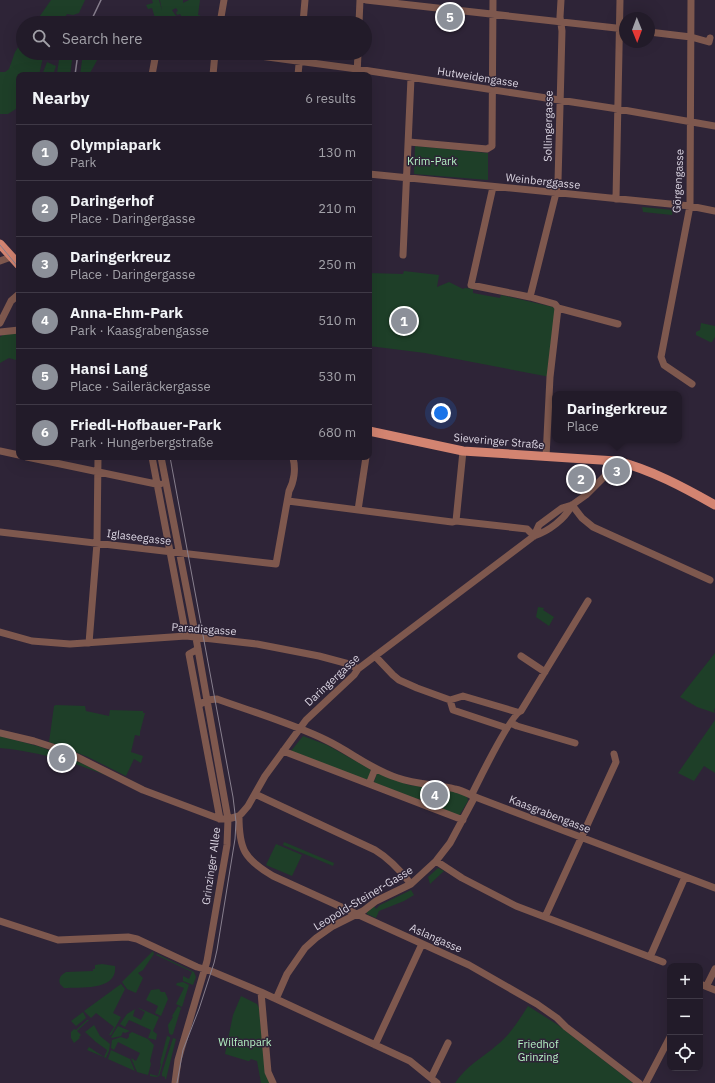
<!DOCTYPE html>
<html lang="en">
<head>
<meta charset="utf-8">
<style>
  :root { --surface:#221b29; --page:#2e2835; --text:#f1f3f6; --muted:#a2a1a8; --line:#3f3946; --accent:#8c9099 }
  body { margin:0; font-family:"IBM Plex Sans",sans-serif; background:var(--page); color:var(--text) }
  .controls { position:absolute; right:12px; bottom:12px; display:grid; overflow:hidden; border-radius:8px; box-shadow:0 4px 16px #0002 }
  .controls button { width:36px; height:36px; display:grid; place-items:center; padding:0; border:0; border-bottom:1px solid var(--line); background:var(--surface); color:var(--text); font:20px sans-serif }
  .compass { position:absolute; left:619px; top:12px; width:36px; height:36px; border-radius:50%; background:var(--surface); box-shadow:0 4px 16px #0002; rotate:179deg }
  .you { position:absolute; left:441px; top:413px; width:14px; height:14px; margin:-10px; border:3px solid #fff; border-radius:50%; background:#1a73e8; box-shadow:0 0 0 6px #1a73e833 }
  .badge { display:grid; place-items:center; width:26px; height:26px; border-radius:50%; background:var(--accent); color:#fff; font-size:13px; font-weight:700 }
  .pin { position:absolute; translate:-50% -50%; border:2px solid #fff; box-shadow:0 1px 4px #0006 }
  .popup { position:absolute; left:552px; top:391px; width:130px; height:52px; box-sizing:border-box; display:grid; place-content:center; border-radius:8px; background:var(--surface); filter:drop-shadow(0 1px 3px #0005); font-size:13px; white-space:nowrap; color:var(--muted) }
  .popup b { font-size:15px; color:var(--text) }
  .popup::after { content:''; position:absolute; left:50%; top:100%; margin-left:-8px; border:8px solid transparent; border-top-color:var(--surface) }
  .list { margin:0; padding:0; list-style:none }
  h2 { display:flex; justify-content:space-between; align-items:center; height:52px; margin:0; padding:0 16px; font-size:17px }
  h2 small { font-size:13px; font-weight:400; color:var(--muted) }
  .list li { display:grid; grid-template-columns:26px 1fr auto; gap:12px; align-items:center; box-sizing:border-box; height:56px; padding:0 16px; border-top:1px solid var(--line) }
  .list b { display:block; font-size:15px; white-space:nowrap }
  .list p { margin:0; font-size:13px; white-space:nowrap; color:var(--muted) }
  .list em { font-size:13px; font-style:normal; color:var(--muted) }
  .icon { flex:none; width:22px; height:22px; fill:none; stroke:currentColor; stroke-width:2; stroke-linecap:round; stroke-linejoin:round }
  .map { position:relative; flex:none; width:715px; height:1083px; overflow:hidden }
  .search { position:absolute; background:var(--surface); box-shadow:0 4px 16px #0002; left:16px; top:16px; width:356px; height:44px; display:flex; align-items:center; gap:10px; box-sizing:border-box; padding:0 14px; border-radius:22px; color:var(--muted); font-size:15px }
  .panel { position:absolute; background:var(--surface); box-shadow:0 4px 16px #0002; left:16px; top:72px; width:356px; height:388px; border-radius:8px }
  .map>svg:first-child { display:block }
  .green { fill:#1e3f28 }
  .lines { fill:none; stroke-linecap:round; stroke-linejoin:round }
  .minor { stroke:#7e584e; stroke-width:7 }
  .major { stroke:#d38471; stroke-width:9 }
  .tram { stroke:#877f8e; stroke-width:1 }
  .rail { stroke:#877f8e; stroke-width:1.5 }
  .labels { text-anchor:middle; stroke-width:3; stroke-linejoin:round; paint-order:stroke }
  .street-label { font-size:11px; fill:#dcd6e3; stroke:#2e2437 }
  .park-label { font-size:11px; fill:#b4f2c3; stroke:#2e2437 }
</style>
</head>
<body>
<div class="map">
<svg width="715" height="1083" viewBox="0 0 715 1083">
  <rect width="100%" height="100%" fill="#2e2437"/>
  <!-- green -->
  <path class="green" d="M51,0H85L79,13L73,15L67,14L62,23H35Z
    M152,0H159L162,11L160,0H183V3L189,0H200L198,15L201,16H199V19L202,20L203,16H207L206,22L192,23L193,20L183,19L180,14L177,15L176,12L178,11L176,8L172,10L176,16L171,19L161,18L160,23H154L153,19L155,18L152,8L148,9L146,5L153,3Z
    M23,40V53H44L39,75H19V107L8,114H0V72H5L9,69L15,52Z
    M60,53H73L70,75L57,73Z
    M83,53H101L89,75H80Z
    M47,62L56,66L53,75H42Z
    M415,146L488,153V180L414,174Z
    M642,207L673,210L672,215L643,212Z
    M404,271L439,275L437,287L449,282L463,289L465,288L473,289V293L500,298L501,295L553,307L555,309L550,377L425,353L369,346V273L403,274Z
    M701,323L715,326V337L712,342H710L696,335V332L700,330Z
    M19,333V361L9,358L0,363V337L4,334Z
    M538,607L544,608L543,610L554,617L549,626L536,617Z
    M715,653V708L714,710L715,713L697,707L680,697Z
    M56,705L85,706L86,711L109,716L110,710L143,711V713H145L140,732V736L135,735L131,752L143,756L141,763L134,759L126,776L88,757L49,742L54,706Z
    M715,720V773L704,766L694,781L678,773Z
    M0,736L41,747L79,762L113,778C75,763 42,752 0,748Z
    M303,736L327,745L370,769L371,771L368,779H363L291,751Z
    M377,773L409,785L448,790L467,796L468,801L459,816L424,802L423,799H417L375,783L374,782Z
    M284,842L334,863L333,866L283,845Z
    M276,844L302,855L292,876L266,865Z
    M438,868L444,871L430,884L428,877Z
    M411,890L414,895L404,901L379,911L376,918L367,914V912L374,906L376,909L380,905Z
    M153,951L154,954L143,970L138,973L143,978L136,993L127,989L122,982Z
    M157,954L194,972L196,977L193,985L183,981V976L189,979L192,972L156,955Z
    M102,964L115,966C118,991 80,987 64,988L60,984C58,978 61,975 66,972L93,971V969H95V965Z
    M183,982L189,985L182,1007L176,1004L184,988L176,985L177,983Z
    M121,984L125,989L113,1013L121,1017L111,1035H109L114,1027L96,1013L91,1018L84,1011Z
    M159,989L161,992H165L168,999L161,1016L155,1013L158,1006L146,1000L151,990Z
    M241,996L257,1004L259,1008L266,1073L270,1083H261L257,1061L251,1059L249,1061H248L225,1054L233,1015Z
    M178,1006L181,1008L173,1034L171,1035L169,1033L168,1025L173,1017L172,1016Z
    M528,1006L558,1025L633,1083H455C467,1065 481,1059 497,1045C510,1035 519,1020 528,1006Z
    M138,1008H139L159,1017L153,1031L157,1034L156,1040L148,1038L151,1030L129,1020L125,1027L120,1024L127,1014L135,1009L133,1016L141,1020L145,1012Z
    M83,1012L86,1018L76,1026L71,1021Z
    M87,1020H89L77,1031L81,1035L79,1037L80,1038L74,1043L71,1038V1032L74,1029L76,1030Z
    M94,1025L100,1036L110,1044L109,1051L106,1058L87,1050L89,1047L104,1057L107,1050L96,1042L85,1032Z
    M118,1026L130,1031L125,1033L123,1032L121,1036L112,1038L111,1037Z
    M132,1032L148,1039L154,1045L150,1061L151,1064L148,1075L137,1072L131,1058L136,1061L140,1053L118,1042L114,1050L111,1048L112,1040L121,1037L127,1039L129,1037V1034Z
    M167,1036L170,1037V1039L159,1076L156,1077L150,1076V1074L158,1076L161,1064L160,1063Z
    M173,1038L176,1039L166,1079H165V1077L162,1076V1073Z
    M111,1050L130,1059L135,1071L108,1059Z"/>
  <g class="lines">
    <!-- minor -->
    <path class="minor" d="M366,0L625,29
      M691,0L690,206L661,357L664,365L692,384
      M152,22V23
      M220,23L224,0
      M303,23L305,0
      M359,23L360,0
      M649,32L691,37L709,42L710,38
      M237,53L357,69L618,109L715,126
      M152,75L156,53
      M213,75L215,53
      M298,75L300,53
      M357,75L358,53
      M409,142L487,149L492,146L493,0
      M369,174L690,206L715,211
      M493,187L471,285L530,297L555,304L558,308L550,377L546,457
      M616,199L620,0
      M403,255L411,78
      M0,261L11,257
      M530,297L556,193L558,181L562,31L560,17L561,0
      M558,308L618,324
      M0,323L11,301L19,294
      M0,332L19,330
      M0,451L19,455
      M27,457L156,484H160
      M152,457L186,636
      M161,457L196,638L228,819L227,845L207,961L178,1060L175,1083
      M288,501L452,522L456,521L527,529L534,536
      M572,505L582,518L593,527L710,580
      M358,510L366,457
      M456,521L463,451
      M0,532L276,564L289,491C294,482 296,469 293,458
      M534,536L539,525L562,508L572,505L586,495L611,470L616,461
      M0,632L32,641L70,644L186,636L257,644L319,656L349,664L358,669
      M89,643L97,543L98,457
      M198,649L189,654L220,819
      M375,656L393,675L399,680L417,688L450,700L463,696L517,712
      M521,656L545,672
      M450,700L453,710L507,728
      M199,705L207,700L217,699C253,712 291,723 326,740C351,752 372,770 398,778C417,785 437,784 455,789C464,791 470,795 478,798L715,888
      M511,723L517,726L575,743
      M0,733L34,741L65,751L143,790L220,819H228L239,816L242,813L248,806L265,776L306,720L354,675L358,669L534,536C549,531 565,519 572,505
      M283,751L463,820
      M369,784L375,769
      M255,794L375,850C390,859 400,870 411,884
      M239,816C239,849 244,859 273,876L469,965L537,1004L557,1018L566,1027L639,1083
      M436,861L462,878L516,906L663,962
      M545,917L616,762L614,754
      M0,921L58,940L128,937L137,939L197,967L211,971L261,992L410,1061L437,1083
      M650,957L685,877
      M700,984L715,990
      M707,985L715,969
      M261,992L268,1072L273,1083
      M276,999L287,974L305,948L316,938L333,926L363,911L376,901L411,884L436,861L450,843L473,800V792C480,778 511,714 521,711L588,601
      M375,1045L422,944
      M431,1078L448,1043
      M646,1083L670,1037"/>
    <!-- major -->
    <path class="major" d="M0,244L19,265
      M369,431L463,451L616,461C650,469 685,488 715,505"/>
    <!-- tram -->
    <path class="tram" d="M0,245L19,268
      M170,457L233,797L236,822L235,839L217,950L214,963L199,1009L183,1050L177,1083"/>
    <!-- rail -->
    <path class="rail" d="M90,23L101,0
      M75,75L78,53"/>
  </g>
  <g class="labels">
    <!-- street labels -->
    <g class="street-label">
      <text transform="translate(478 77) rotate(9)" y="4">Hutweidengasse</text>
      <text transform="translate(548 126) rotate(-89)" y="4">Sollingergasse</text>
      <text transform="translate(543 181) rotate(6)" y="4">Weinberggasse</text>
      <text transform="translate(678 181) rotate(-87)" y="4">Görgengasse</text>
      <text transform="translate(499 441) rotate(5)" y="4">Sieveringer Straße</text>
      <text transform="translate(139 537) rotate(7)" y="4">Iglaseegasse</text>
      <text transform="translate(204 629) rotate(4)" y="4">Paradisgasse</text>
      <text transform="translate(332 680) rotate(-43)" y="4">Daringergasse</text>
      <text transform="translate(550 814) rotate(21)" y="4">Kaasgrabengasse</text>
      <text transform="translate(211 866) rotate(-82)" y="4">Grinzinger Allee</text>
      <text transform="translate(363 898) rotate(-31)" y="4">Leopold-Steiner-Gasse</text>
      <text transform="translate(436 938) rotate(24)" y="4">Aslangasse</text>
    </g>
    <!-- park labels -->
    <g class="park-label">
      <text x="432" y="165">Krim-Park</text>
      <text x="245" y="1046">Wilfanpark</text>
      <text x="538" y="1048">Friedhof<tspan x="538" dy="13">Grinzing</tspan></text>
    </g>
  </g>
</svg>
<div class="controls">
<button>+</button>
<button>−</button>
<button><svg class="icon" aria-label="locate" viewBox="0 0 24 24"><circle cx="12" cy="12" r="6"/><path d="M12 2v4M12 18v4M2 12h4M18 12h4"/></svg></button>
</div>
<svg class="compass" viewBox="-18 -18 36 36"><path d="M0-13l5 13h-10z" fill="#e53935"/><path d="M0 13l5-13h-10z" fill="#a2a1a8"/></svg>
<div class="you"></div>
<div class="pin badge" style="left:404px;top:321px">1</div>
<div class="pin badge" style="left:581px;top:479px">2</div>
<div class="pin badge" style="left:617px;top:471px">3</div>
<div class="popup"><b>Daringerkreuz</b>Place</div>
<div class="pin badge" style="left:435px;top:795px">4</div>
<div class="pin badge" style="left:450px;top:17px">5</div>
<div class="pin badge" style="left:62px;top:758px">6</div>
<div class="search"><svg class="icon" aria-label="search" viewBox="0 0 24 24"><circle cx="10" cy="10" r="6"/><path d="M15 15l6 6"/></svg>Search here</div>
<section class="panel">
<h2>Nearby<small>6 results</small></h2>
<ul class="list">
<li><span class="badge">1</span><div><b>Olympiapark</b><p>Park</p></div><em>130 m</em></li>
<li><span class="badge">2</span><div><b>Daringerhof</b><p>Place · Daringergasse</p></div><em>210 m</em></li>
<li><span class="badge">3</span><div><b>Daringerkreuz</b><p>Place · Daringergasse</p></div><em>250 m</em></li>
<li><span class="badge">4</span><div><b>Anna-Ehm-Park</b><p>Park · Kaasgrabengasse</p></div><em>510 m</em></li>
<li><span class="badge">5</span><div><b>Hansi Lang</b><p>Place · Saileräckergasse</p></div><em>530 m</em></li>
<li><span class="badge">6</span><div><b>Friedl-Hofbauer-Park</b><p>Park · Hungerbergstraße</p></div><em>680 m</em></li>
</ul>
</section>
</div>
</body>
</html>
